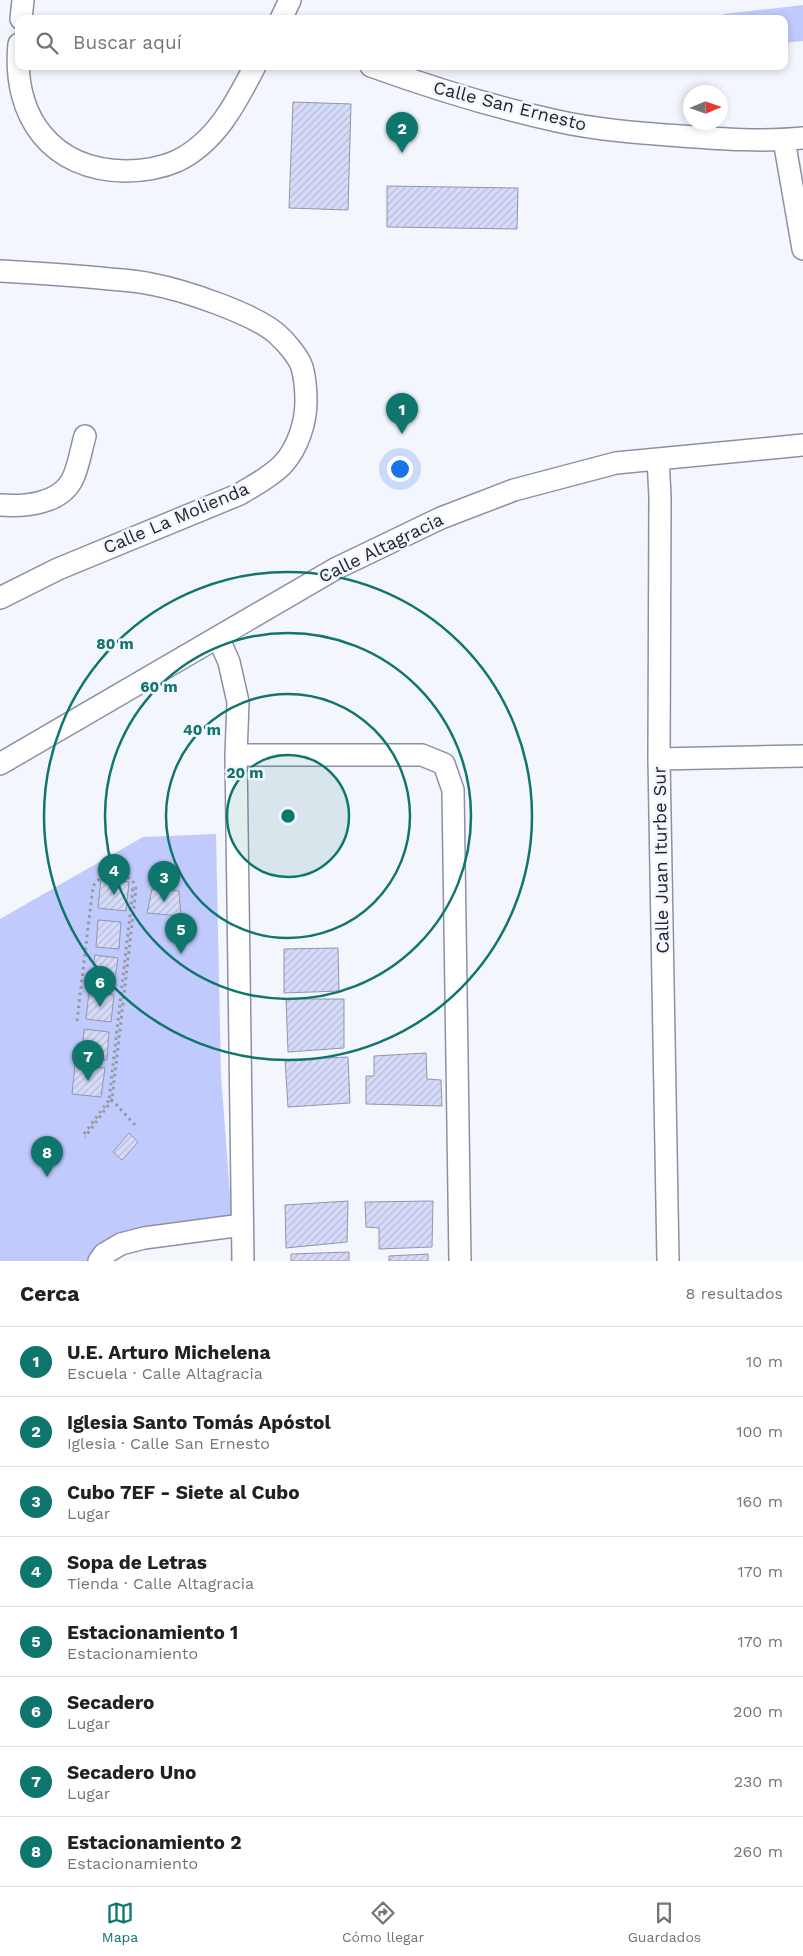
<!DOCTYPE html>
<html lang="es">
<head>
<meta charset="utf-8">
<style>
  :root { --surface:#fff; --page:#f6f6f6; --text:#202124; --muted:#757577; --line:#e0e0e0; --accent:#0f766e }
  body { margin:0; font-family:"Work Sans",sans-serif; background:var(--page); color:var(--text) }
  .compass { position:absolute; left:683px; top:85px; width:45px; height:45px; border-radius:50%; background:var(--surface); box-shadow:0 2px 8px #0003; rotate:88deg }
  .you { position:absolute; left:399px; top:468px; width:18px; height:18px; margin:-12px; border:4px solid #fff; border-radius:50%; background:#1a73e8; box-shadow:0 0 0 8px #1a73e833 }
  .badge { display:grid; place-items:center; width:32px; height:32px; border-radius:50%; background:var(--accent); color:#fff; font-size:16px; font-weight:700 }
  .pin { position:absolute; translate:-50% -41px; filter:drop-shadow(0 1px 2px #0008) }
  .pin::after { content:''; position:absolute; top:26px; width:18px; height:15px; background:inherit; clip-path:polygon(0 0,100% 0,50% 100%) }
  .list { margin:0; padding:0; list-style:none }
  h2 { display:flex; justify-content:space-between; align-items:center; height:65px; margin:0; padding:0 20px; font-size:21px }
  h2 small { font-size:16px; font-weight:400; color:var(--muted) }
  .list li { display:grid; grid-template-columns:32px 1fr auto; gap:15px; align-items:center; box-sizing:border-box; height:70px; padding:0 20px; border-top:1px solid var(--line) }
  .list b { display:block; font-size:19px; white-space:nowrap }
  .list p { margin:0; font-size:16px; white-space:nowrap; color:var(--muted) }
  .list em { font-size:16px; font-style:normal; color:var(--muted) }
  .icon { flex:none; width:28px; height:28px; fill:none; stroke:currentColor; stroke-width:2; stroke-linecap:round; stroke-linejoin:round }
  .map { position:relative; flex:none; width:803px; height:1261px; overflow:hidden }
  .search { position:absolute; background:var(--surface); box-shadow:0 2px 8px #0003; left:15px; right:15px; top:15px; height:55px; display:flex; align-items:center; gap:12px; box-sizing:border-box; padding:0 18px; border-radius:10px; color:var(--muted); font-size:19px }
  .sheet { height:625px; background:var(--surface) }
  nav { display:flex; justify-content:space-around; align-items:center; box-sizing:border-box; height:70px; border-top:1px solid var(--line); background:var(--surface); font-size:14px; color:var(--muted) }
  nav a { display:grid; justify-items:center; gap:2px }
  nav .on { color:var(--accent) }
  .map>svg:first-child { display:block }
  .park { fill:#c1cafc }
  .building { fill:url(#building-hatch); stroke:#9296aa }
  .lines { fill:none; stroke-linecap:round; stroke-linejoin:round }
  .minor-casing { stroke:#8d90a4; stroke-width:24 }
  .path { stroke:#9698a0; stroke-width:3; stroke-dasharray:2.5 4; stroke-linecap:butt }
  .minor { stroke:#fff; stroke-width:21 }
  .ring { fill:none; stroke:#0f766e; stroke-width:2.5 }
  .labels { text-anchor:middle; stroke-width:5; stroke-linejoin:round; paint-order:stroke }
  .street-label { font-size:18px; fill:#22242c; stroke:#f4f6fe }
  .centre { fill:#0f766e; stroke:#f4f6fe; stroke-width:2.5 }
  .ring-label { font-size:15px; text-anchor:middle; font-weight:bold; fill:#0f766e; stroke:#f4f6fe; stroke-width:5; stroke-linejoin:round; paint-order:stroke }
</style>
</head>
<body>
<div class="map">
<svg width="803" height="1261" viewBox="0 0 803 1261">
  <defs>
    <pattern id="building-hatch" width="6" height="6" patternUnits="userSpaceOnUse" patternTransform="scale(1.25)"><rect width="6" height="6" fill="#d5dbf9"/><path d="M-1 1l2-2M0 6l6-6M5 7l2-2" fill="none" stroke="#b7bcd6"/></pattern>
  </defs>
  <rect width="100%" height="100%" fill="#f4f6fe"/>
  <!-- park -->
  <path class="park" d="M803,5V41L784,43V19H725L724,14Z
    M216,834L221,1075L232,1221L98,1261H0V919L143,837Z"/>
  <!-- building -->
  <path class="building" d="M293,102L351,104L348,210L289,208Z
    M387,186L518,188L517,229L387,227Z
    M101,879L129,882L126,911L98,908Z
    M152,889L179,891L181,916L147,913Z
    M98,920L121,922L119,949L96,947Z
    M338,948L339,991L284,993V949Z
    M95,955L118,958L114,985L91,982Z
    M89,992L114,995L111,1022L86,1019Z
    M286,999H344V1048L288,1052Z
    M84,1029L109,1032L107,1060L82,1058Z
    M426,1053L427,1079L441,1080L442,1106L366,1104V1076H374V1056Z
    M348,1057L350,1103L288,1107L285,1060Z
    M75,1065L105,1068L101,1097L72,1094Z
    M129,1133L138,1142L122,1160L113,1152Z
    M348,1201L347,1242L286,1248L285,1205Z
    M433,1201L432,1247L379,1249V1228L366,1227L365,1202Z
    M349,1252V1261H291V1254Z
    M428,1254V1261H389V1256Z"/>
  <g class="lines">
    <defs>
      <path id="minor" d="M21,19L23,0
        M281,19L290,0
        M19,44C12,116 51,170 125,171C142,171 161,168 177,161C216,142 236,103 255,66
        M371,66C432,88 493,107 557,121C597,130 640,133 681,136C722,139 763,142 803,138
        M784,140L803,249
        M0,271C37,273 73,275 110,279C123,280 138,281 151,284C183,290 253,313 277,334C286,342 298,356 302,367C305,378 306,390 306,401C306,422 298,448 283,464C271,477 254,485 240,494L58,569L0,598
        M658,459L660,497L659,759L668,1261
        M0,505C25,507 61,504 73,478C79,465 81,450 85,436
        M218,637L229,662L238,702L236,755L243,1261
        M236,755H422L444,764L453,790L460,1261
        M659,759L803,756
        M0,764L335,569L441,518L514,490L616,463L803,445
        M99,1261L104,1254L121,1244L144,1238L242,1225"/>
    </defs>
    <!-- minor casing -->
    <use href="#minor" class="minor-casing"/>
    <!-- path -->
    <path class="path" d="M77,1021L93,886L102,876L120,875L132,879L136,889L112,1100L85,1137
      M135,1125L112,1100H109L133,889H136
      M84,1134L109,1100"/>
    <!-- minor -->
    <use href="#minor" class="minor"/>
  </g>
  <!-- distance rings -->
  <circle cx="288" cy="816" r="61" fill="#0f766e" fill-opacity=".12"/>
  <g class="ring">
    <circle cx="288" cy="816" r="61"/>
    <circle cx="288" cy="816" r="122"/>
    <circle cx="288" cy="816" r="183"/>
    <circle cx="288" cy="816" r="244"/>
  </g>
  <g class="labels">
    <!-- street labels -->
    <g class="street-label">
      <text transform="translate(510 106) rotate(14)" y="6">Calle San Ernesto</text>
      <text transform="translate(176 518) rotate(-23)" y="6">Calle La Molienda</text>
      <text transform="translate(381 548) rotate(-26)" y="6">Calle Altagracia</text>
      <text transform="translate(661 860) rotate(-91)" y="6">Calle Juan Iturbe Sur</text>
    </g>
  </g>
  <circle cx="288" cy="816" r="8" class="centre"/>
  <g class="ring-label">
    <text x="115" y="649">80 m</text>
    <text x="159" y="692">60 m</text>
    <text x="202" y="735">40 m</text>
    <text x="245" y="778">20 m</text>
  </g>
</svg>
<svg class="compass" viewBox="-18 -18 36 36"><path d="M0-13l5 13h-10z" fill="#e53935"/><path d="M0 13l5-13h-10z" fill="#757577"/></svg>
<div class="you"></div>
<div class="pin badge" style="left:402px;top:434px">1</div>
<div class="pin badge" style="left:402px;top:153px">2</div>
<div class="pin badge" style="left:164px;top:902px">3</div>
<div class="pin badge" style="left:114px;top:895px">4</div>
<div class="pin badge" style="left:181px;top:954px">5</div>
<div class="pin badge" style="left:100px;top:1007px">6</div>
<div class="pin badge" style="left:88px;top:1081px">7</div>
<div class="pin badge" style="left:47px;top:1177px">8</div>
<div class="search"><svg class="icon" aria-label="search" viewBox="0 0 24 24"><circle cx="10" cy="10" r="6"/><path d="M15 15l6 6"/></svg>Buscar aquí</div>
</div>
<section class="sheet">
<h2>Cerca<small>8 resultados</small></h2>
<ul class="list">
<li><span class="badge">1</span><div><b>U.E. Arturo Michelena</b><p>Escuela · Calle Altagracia</p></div><em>10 m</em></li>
<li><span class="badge">2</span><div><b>Iglesia Santo Tomás Apóstol</b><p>Iglesia · Calle San Ernesto</p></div><em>100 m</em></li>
<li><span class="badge">3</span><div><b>Cubo 7EF - Siete al Cubo</b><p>Lugar</p></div><em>160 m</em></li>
<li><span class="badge">4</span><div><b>Sopa de Letras</b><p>Tienda · Calle Altagracia</p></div><em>170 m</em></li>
<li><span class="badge">5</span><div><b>Estacionamiento 1</b><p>Estacionamiento</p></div><em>170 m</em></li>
<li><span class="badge">6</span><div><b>Secadero</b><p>Lugar</p></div><em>200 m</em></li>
<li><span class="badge">7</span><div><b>Secadero Uno</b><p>Lugar</p></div><em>230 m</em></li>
<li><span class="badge">8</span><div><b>Estacionamiento 2</b><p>Estacionamiento</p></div><em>260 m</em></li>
</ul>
</section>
<nav>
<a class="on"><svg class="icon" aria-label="map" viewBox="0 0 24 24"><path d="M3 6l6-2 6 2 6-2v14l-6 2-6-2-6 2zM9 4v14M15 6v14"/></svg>Mapa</a>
<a><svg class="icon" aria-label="directions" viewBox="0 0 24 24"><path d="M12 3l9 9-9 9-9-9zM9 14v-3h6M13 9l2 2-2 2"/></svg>Cómo llegar</a>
<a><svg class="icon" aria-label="saved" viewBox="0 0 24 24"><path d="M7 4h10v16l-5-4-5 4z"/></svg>Guardados</a>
</nav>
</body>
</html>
